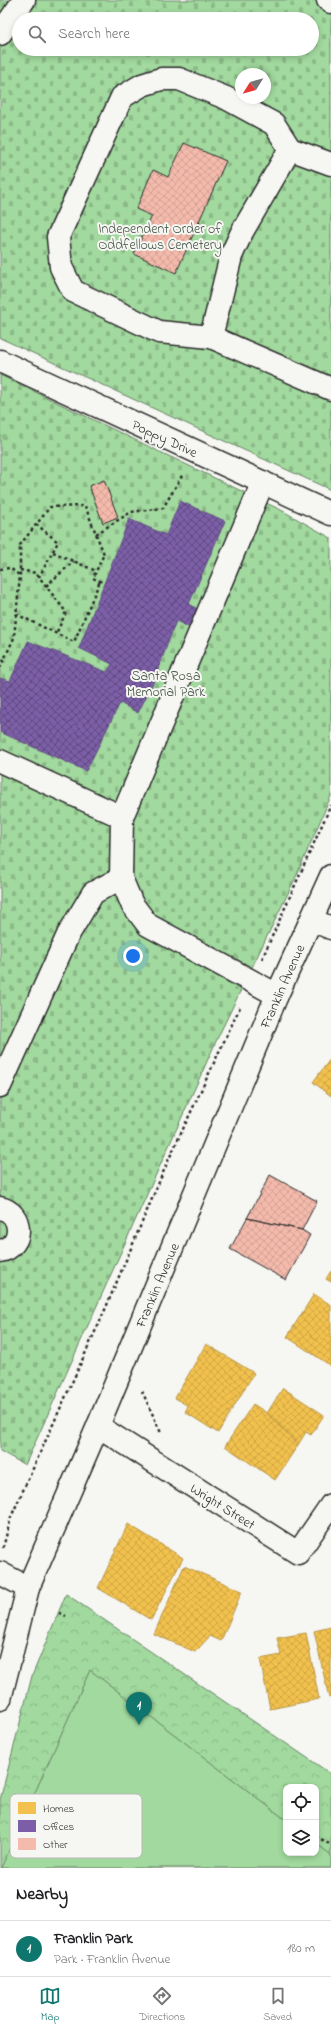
<!DOCTYPE html>
<html lang="en">
<head>
<meta charset="utf-8">
<style>
  :root { --surface:#fff; --page:#f2f2f2; --text:#202124; --muted:#757577; --line:#e0e0e0; --accent:#0f766e }
  body { margin:0; font-family:"Indie Flower",sans-serif; background:var(--page); color:var(--text) }
  .controls { position:absolute; right:12px; bottom:12px; display:grid; overflow:hidden; border-radius:8px; box-shadow:0 2px 6px #0003 }
  .controls button { width:36px; height:36px; display:grid; place-items:center; padding:0; border:0; border-bottom:1px solid var(--line); background:var(--surface); color:var(--text); font:20px sans-serif }
  .compass { position:absolute; left:235px; top:68px; width:36px; height:36px; border-radius:50%; background:var(--surface); box-shadow:0 2px 6px #0003; rotate:233deg }
  .you { position:absolute; left:133px; top:956px; width:14px; height:14px; margin:-10px; border:3px solid #fff; border-radius:50%; background:#1a73e8; box-shadow:0 0 0 6px #1a73e833 }
  .badge { display:grid; place-items:center; width:26px; height:26px; border-radius:50%; background:var(--accent); color:#fff; font-size:13px; font-weight:700 }
  .pin { position:absolute; translate:-50% -33px; filter:drop-shadow(0 1px 2px #0008) }
  .pin::after { content:''; position:absolute; top:21px; width:14px; height:12px; background:inherit; clip-path:polygon(0 0,100% 0,50% 100%) }
  .list { margin:0; padding:0; list-style:none }
  h2 { display:flex; justify-content:space-between; align-items:center; height:52px; margin:0; padding:0 16px; font-size:17px }
  h2 small { font-size:13px; font-weight:400; color:var(--muted) }
  .list li { display:grid; grid-template-columns:26px 1fr auto; gap:12px; align-items:center; box-sizing:border-box; height:56px; padding:0 16px; border-top:1px solid var(--line) }
  .list b { display:block; font-size:15px; white-space:nowrap }
  .list p { margin:0; font-size:13px; white-space:nowrap; color:var(--muted) }
  .list em { font-size:13px; font-style:normal; color:var(--muted) }
  .icon { flex:none; width:22px; height:22px; fill:none; stroke:currentColor; stroke-width:2; stroke-linecap:round; stroke-linejoin:round }
  .map { position:relative; flex:none; width:331px; height:1868px; overflow:hidden }
  .search { position:absolute; background:var(--surface); box-shadow:0 2px 6px #0003; left:12px; right:12px; top:12px; height:44px; display:flex; align-items:center; gap:10px; box-sizing:border-box; padding:0 14px; border-radius:22px; color:var(--muted); font-size:15px }
  .sheet { height:108px; background:var(--surface) }
  nav { display:flex; justify-content:space-around; align-items:center; box-sizing:border-box; height:56px; border-top:1px solid var(--line); background:var(--surface); font-size:11px; color:var(--muted) }
  nav a { display:grid; justify-items:center; gap:2px }
  nav .on { color:var(--accent) }
  .map>svg:first-child { display:block }
  .cemetery { fill:url(#cemetery-stones); stroke:#668264; fill-rule:evenodd }
  .park { fill:url(#park-crowns); stroke:#668264; fill-rule:evenodd }
  .pitch { fill:#a1d99e; stroke:#668264 }
  .homes { fill:url(#homes-cross-hatch); stroke:#b69444 }
  .offices { fill:url(#offices-cross-hatch); stroke:#634f82 }
  .building { fill:url(#building-cross-hatch); stroke:#2b2b2b }
  .lines { fill:none; stroke-linecap:round; stroke-linejoin:round }
  .minor-casing { stroke:#2b2b2b; stroke-width:25 }
  .major-casing { stroke:#2b2b2b; stroke-width:25 }
  .path { stroke:#2b2b2b; stroke-width:2.5; stroke-dasharray:3 3; stroke-linecap:butt }
  .minor { stroke:#f6f6f2; stroke-width:22 }
  .major { stroke:#f6f6f2; stroke-width:22 }
  .labels { text-anchor:middle; stroke-width:4; stroke-linejoin:round; paint-order:stroke }
  .park-label { font-size:14px; fill:#485648; stroke:#f6f6f2 }
  .street-label { font-size:14px; fill:#2b2b2b; stroke:#f6f6f2 }
  .key { fill:#f6f6f2; stroke:#b9b9b6; stroke-width:1 }
  .key-label { font-size:11px; fill:#2b2b2b }
</style>
</head>
<body>
<div class="map">
<svg width="331" height="1868" viewBox="0 0 331 1868">
  <defs>
    <pattern id="cemetery-stones" width="16" height="16" patternUnits="userSpaceOnUse"><rect width="16" height="16" fill="#a1d99e"/><path d="M2 7V4a2 2 0 0 1 4 0v3zM10 15v-3a2 2 0 0 1 4 0v3z" fill="#8bba88"/></pattern>
    <pattern id="park-crowns" width="20" height="18" patternUnits="userSpaceOnUse"><rect width="20" height="18" fill="#a1d99e"/><path d="M2 6a3 3 0 1 1 6 0M12 15a3 3 0 1 1 6 0" fill="none" stroke="#8bba88"/></pattern>
    <pattern id="homes-cross-hatch" width="8" height="8" patternUnits="userSpaceOnUse"><rect width="8" height="8" fill="#f2c14e"/><path d="M0 0l8 8M0 8l8-8" fill="none" stroke="#d0a644"/></pattern>
    <pattern id="offices-cross-hatch" width="8" height="8" patternUnits="userSpaceOnUse"><rect width="8" height="8" fill="#7b5ea7"/><path d="M0 0l8 8M0 8l8-8" fill="none" stroke="#604a80"/></pattern>
    <pattern id="building-cross-hatch" width="8" height="8" patternUnits="userSpaceOnUse"><rect width="8" height="8" fill="#f4baac"/><path d="M0 0l8 8M0 8l8-8" fill="none" stroke="#d1a094"/></pattern>
  </defs>
  <rect width="100%" height="100%" fill="#f6f6f2"/>
  <filter id="ink" filterUnits="userSpaceOnUse"><feTurbulence type="fractalNoise" baseFrequency=".025" numOctaves="2"/><feDisplacementMap in="SourceGraphic" scale="8" xChannelSelector="R" yChannelSelector="G"/><feConvolveMatrix kernelMatrix="1 2 1 2 8 2 1 2 1" color-interpolation-filters="sRGB"/></filter>
  <g filter="url(#ink)">
    <!-- cemetery -->
    <path class="cemetery" d="M0,0H331V490L0,338ZM19,19H312V49H19ZM241,74H265V98H241Z
      M0,375L281,510L331,538V796L295,879L218,1037L25,1465L0,1451Z"/>
    <!-- park -->
    <path class="park" d="M66,1594L331,1774V1868H0V1800L32,1676ZM286,1787H316V1853H286Z"/>
    <!-- pitch -->
    <path class="pitch" d="M90,1670L286,1820V1853H316V1843L331,1855V1868H1Z"/>
    <!-- homes -->
    <path class="homes" d="M331,1058V1096L313,1082Z
      M331,1271V1282L326,1279Z
      M314,1294L331,1305V1366L287,1337Z
      M206,1344L254,1373L218,1433L185,1412L188,1406L175,1398Z
      M283,1388L324,1415L311,1435L306,1432L298,1445L267,1413Z
      M253,1404L267,1413L298,1445L275,1480L225,1446Z
      M128,1524L183,1558L151,1620L98,1588Z
      M184,1566L242,1591L221,1641L210,1636L195,1652L154,1634Z
      M331,1627V1697L329,1698L314,1631Z
      M306,1633L319,1699L270,1709L260,1659L281,1655L277,1638Z"/>
    <!-- offices -->
    <path class="offices" d="M180,501L225,521L189,604L204,613L197,631L176,621L153,683L138,713L120,703L86,771L0,732V678L10,681L28,641L107,672L112,664L79,648L129,519L166,535Z"/>
    <!-- building -->
    <path class="building" d="M184,143L226,161L176,273L134,254L152,216L136,209L153,170L168,177Z
      M104,480L118,517L103,523L89,486Z
      M270,1175L317,1201L302,1230L247,1218Z
      M247,1218L302,1230L310,1235L286,1280L230,1249Z"/>
    <g class="lines">
      <defs>
        <path id="minor" d="M328,0L331,2
          M0,34L24,0
          M331,164L290,149L274,124L226,98L179,79H161L142,85L122,97L58,237L61,267L73,291L159,332L211,337L331,389
          M211,337L231,256L242,232L290,149
          M0,361L331,514
          M263,482L122,817L121,878L132,904L148,925L277,995
          M0,761L122,817
          M312,920L331,928
          M0,1086L68,935L93,893L121,878
          M0,1208C23,1212 25,1247 0,1251
          M98,1426L298,1553L331,1505
          M0,1573L28,1588"/>
        <path id="major" d="M0,1699L28,1588L98,1426L277,995L331,876"/>
      </defs>
      <!-- minor casing -->
      <use href="#minor" class="minor-casing"/>
      <!-- major casing -->
      <use href="#major" class="major-casing"/>
      <!-- path -->
      <path class="path" d="M198,223L215,231
        M36,524L58,542L39,577
        M96,534L131,512L163,508L183,474
        M53,552L96,571
        M0,569L10,568L19,575
        M20,570L36,573L66,612L56,634
        M46,586L74,561
        M16,614L74,642L100,581
        M0,668L14,638L20,575V545L50,507L85,506L104,554L93,578L104,583
        M262,959L331,805
        M142,1391L161,1433
        M3,1548L11,1517L104,1312L168,1161L241,1005
        M59,1613L66,1616
        M316,1836L331,1845"/>
      <!-- minor -->
      <use href="#minor" class="minor"/>
      <!-- major -->
      <use href="#major" class="major"/>
    </g>
  </g>
  <g class="labels">
    <!-- park labels -->
    <g class="park-label">
      <text x="160" y="233">Independent Order of<tspan x="160" dy="16">Oddfellows Cemetery</tspan></text>
      <text x="166" y="680">Santa Rosa<tspan x="166" dy="16">Memorial Park</tspan></text>
    </g>
    <!-- street labels -->
    <g class="street-label">
      <text transform="translate(165 438) rotate(25)" y="5">Poppy Drive</text>
      <text transform="translate(282 986) rotate(-66)" y="5">Franklin Avenue</text>
      <text transform="translate(157 1285) rotate(-67)" y="5">Franklin Avenue</text>
      <text transform="translate(223 1506) rotate(32)" y="5">Wright Street</text>
    </g>
  </g>
  <!-- legend -->
  <rect x="10" y="1794" width="132" height="64" rx="6" class="key"/>
  <rect x="18" y="1802" width="18" height="12" fill="#f2c14e"/>
  <rect x="18" y="1820" width="18" height="12" fill="#7b5ea7"/>
  <rect x="18" y="1838" width="18" height="12" fill="#f4baac"/>
  <g class="key-label">
    <text x="43" y="1812">Homes</text>
    <text x="43" y="1830">Offices</text>
    <text x="43" y="1848">Other</text>
  </g>
</svg>
<div class="controls">
<button><svg class="icon" aria-label="locate" viewBox="0 0 24 24"><circle cx="12" cy="12" r="6"/><path d="M12 2v4M12 18v4M2 12h4M18 12h4"/></svg></button>
<button><svg class="icon" aria-label="layers" viewBox="0 0 24 24"><path d="M12 4l9 5-9 5-9-5zM3 14l9 5 9-5"/></svg></button>
</div>
<svg class="compass" viewBox="-18 -18 36 36"><path d="M0-13l5 13h-10z" fill="#e53935"/><path d="M0 13l5-13h-10z" fill="#757577"/></svg>
<div class="you"></div>
<div class="pin badge" style="left:139px;top:1725px">1</div>
<div class="search"><svg class="icon" aria-label="search" viewBox="0 0 24 24"><circle cx="10" cy="10" r="6"/><path d="M15 15l6 6"/></svg>Search here</div>
</div>
<section class="sheet">
<h2>Nearby<small></small></h2>
<ul class="list">
<li><span class="badge">1</span><div><b>Franklin Park</b><p>Park · Franklin Avenue</p></div><em>180 m</em></li>
</ul>
</section>
<nav>
<a class="on"><svg class="icon" aria-label="map" viewBox="0 0 24 24"><path d="M3 6l6-2 6 2 6-2v14l-6 2-6-2-6 2zM9 4v14M15 6v14"/></svg>Map</a>
<a><svg class="icon" aria-label="directions" viewBox="0 0 24 24"><path d="M12 3l9 9-9 9-9-9zM9 14v-3h6M13 9l2 2-2 2"/></svg>Directions</a>
<a><svg class="icon" aria-label="saved" viewBox="0 0 24 24"><path d="M7 4h10v16l-5-4-5 4z"/></svg>Saved</a>
</nav>
</body>
</html>
